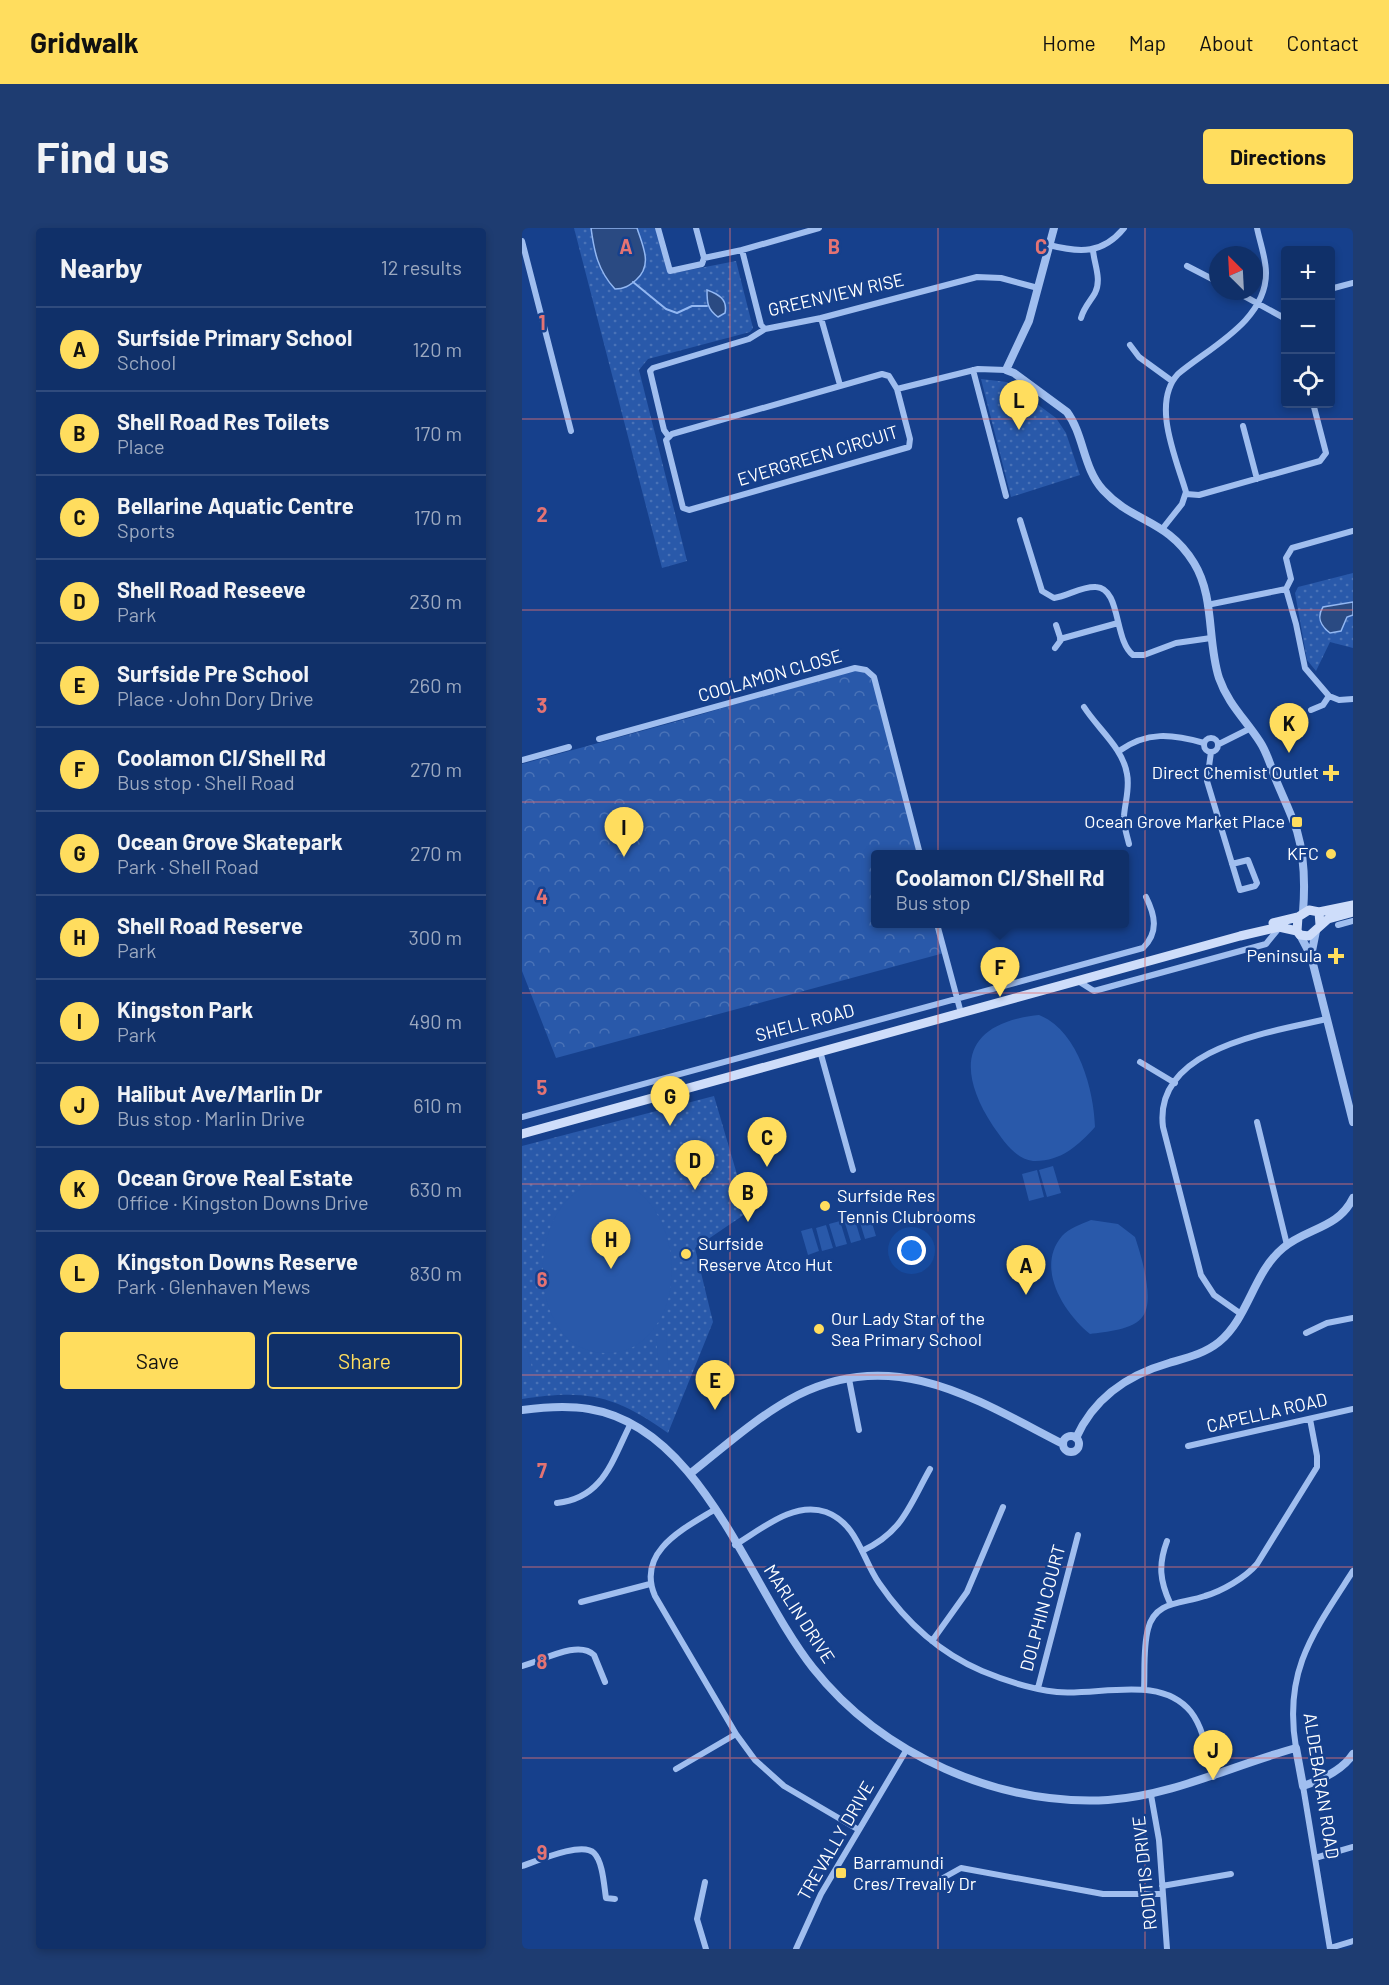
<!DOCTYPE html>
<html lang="en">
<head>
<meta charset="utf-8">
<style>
  :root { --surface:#103069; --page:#1e3c71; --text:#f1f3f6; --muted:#9ca9c0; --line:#304b7d; --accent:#ffdd5e }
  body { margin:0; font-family:Barlow,sans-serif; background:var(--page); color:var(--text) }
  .controls { position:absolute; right:18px; top:18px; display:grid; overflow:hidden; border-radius:6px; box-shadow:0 3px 9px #0003 }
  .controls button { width:54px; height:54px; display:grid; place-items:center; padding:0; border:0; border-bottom:2px solid var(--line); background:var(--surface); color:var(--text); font:30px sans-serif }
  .compass { position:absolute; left:687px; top:18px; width:54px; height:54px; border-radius:50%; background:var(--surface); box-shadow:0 3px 9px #0003; rotate:336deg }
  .you { position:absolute; left:390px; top:1023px; width:21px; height:21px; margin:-15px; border:4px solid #fff; border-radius:50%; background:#1a73e8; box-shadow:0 0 0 9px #1a73e833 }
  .badge { display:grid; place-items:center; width:39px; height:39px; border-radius:50%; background:var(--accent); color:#111; font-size:20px; font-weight:700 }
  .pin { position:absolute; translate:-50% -50px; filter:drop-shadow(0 2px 3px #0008) }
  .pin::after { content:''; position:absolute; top:32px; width:21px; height:18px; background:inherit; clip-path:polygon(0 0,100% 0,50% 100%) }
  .popup { position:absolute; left:349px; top:622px; width:258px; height:78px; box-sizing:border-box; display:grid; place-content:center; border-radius:6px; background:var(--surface); filter:drop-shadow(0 2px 4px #0005); font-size:20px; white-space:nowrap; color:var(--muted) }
  .popup b { font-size:22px; color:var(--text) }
  .popup::after { content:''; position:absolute; left:50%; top:100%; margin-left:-12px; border:12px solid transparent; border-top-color:var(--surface) }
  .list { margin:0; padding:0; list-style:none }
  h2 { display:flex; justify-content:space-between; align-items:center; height:78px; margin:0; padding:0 24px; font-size:26px }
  h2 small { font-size:20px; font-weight:400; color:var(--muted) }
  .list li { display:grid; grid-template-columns:39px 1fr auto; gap:18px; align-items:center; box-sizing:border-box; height:84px; padding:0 24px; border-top:2px solid var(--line) }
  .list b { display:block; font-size:22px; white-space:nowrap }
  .list p { margin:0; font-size:20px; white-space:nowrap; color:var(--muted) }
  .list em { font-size:20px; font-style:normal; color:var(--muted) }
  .actions { display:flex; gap:12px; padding:18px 24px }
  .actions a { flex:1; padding:14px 0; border:2px solid var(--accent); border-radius:6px; text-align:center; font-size:21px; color:var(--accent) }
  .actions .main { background:var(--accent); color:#111 }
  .icon { flex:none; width:33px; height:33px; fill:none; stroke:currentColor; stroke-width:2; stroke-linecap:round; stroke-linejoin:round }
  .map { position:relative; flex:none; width:831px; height:1721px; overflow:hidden; border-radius:6px }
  header { display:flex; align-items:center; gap:36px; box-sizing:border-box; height:84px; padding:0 30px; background:var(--accent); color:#111 }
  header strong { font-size:28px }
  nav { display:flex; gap:33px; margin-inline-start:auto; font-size:21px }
  .intro { display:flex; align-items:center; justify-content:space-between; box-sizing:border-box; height:144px; padding:0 36px }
  h1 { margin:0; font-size:42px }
  .button { padding:15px 27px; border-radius:6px; background:var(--accent); color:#111; font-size:21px; font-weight:700 }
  main { display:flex; gap:36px; padding:0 36px }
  aside { flex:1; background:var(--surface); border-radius:6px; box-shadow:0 3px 9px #0003 }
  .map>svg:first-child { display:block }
  .grass { fill:url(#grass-dots) }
  .forest { fill:url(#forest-crowns) }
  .garden { fill:#2959aa }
  .water { fill:#2a4a82; stroke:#92b7f2; stroke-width:1.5 }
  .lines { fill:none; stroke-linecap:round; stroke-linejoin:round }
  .stream { stroke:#92b7f2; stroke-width:2 }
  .minor { stroke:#a0beef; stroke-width:6 }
  .tertiary { stroke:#a0beef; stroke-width:8 }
  .secondary { stroke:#ceddfa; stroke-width:9 }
  .grid { fill:none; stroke:#e47373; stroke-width:1.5; stroke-opacity:0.55 }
  .poi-dot { fill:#ffdd5e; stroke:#16408c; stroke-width:2 }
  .labels { text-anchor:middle; stroke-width:5; stroke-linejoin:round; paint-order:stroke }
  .street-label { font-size:18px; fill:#fff; stroke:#16408c }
  .poi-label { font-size:18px; fill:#fff; stroke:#16408c; text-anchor:end }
  .grid-label { font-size:20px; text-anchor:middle; font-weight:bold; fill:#e47373; stroke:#16408c; stroke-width:5; stroke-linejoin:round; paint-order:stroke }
</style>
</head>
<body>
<header>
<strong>Gridwalk</strong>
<nav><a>Home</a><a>Map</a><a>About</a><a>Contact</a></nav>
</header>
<div class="intro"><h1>Find us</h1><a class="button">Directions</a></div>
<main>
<aside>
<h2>Nearby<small>12 results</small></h2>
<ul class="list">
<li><span class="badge">A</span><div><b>Surfside Primary School</b><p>School</p></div><em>120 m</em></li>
<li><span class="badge">B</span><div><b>Shell Road Res Toilets</b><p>Place</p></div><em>170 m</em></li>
<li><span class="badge">C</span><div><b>Bellarine Aquatic Centre</b><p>Sports</p></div><em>170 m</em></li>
<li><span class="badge">D</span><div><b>Shell Road Reseeve</b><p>Park</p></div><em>230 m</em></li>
<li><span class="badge">E</span><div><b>Surfside Pre School</b><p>Place · John Dory Drive</p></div><em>260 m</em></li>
<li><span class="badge">F</span><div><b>Coolamon Cl/Shell Rd</b><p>Bus stop · Shell Road</p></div><em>270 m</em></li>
<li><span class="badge">G</span><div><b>Ocean Grove Skatepark</b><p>Park · Shell Road</p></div><em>270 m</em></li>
<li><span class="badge">H</span><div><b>Shell Road Reserve</b><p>Park</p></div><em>300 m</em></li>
<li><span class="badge">I</span><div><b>Kingston Park</b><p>Park</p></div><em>490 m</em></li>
<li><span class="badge">J</span><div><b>Halibut Ave/Marlin Dr</b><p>Bus stop · Marlin Drive</p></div><em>610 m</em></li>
<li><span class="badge">K</span><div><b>Ocean Grove Real Estate</b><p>Office · Kingston Downs Drive</p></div><em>630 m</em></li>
<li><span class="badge">L</span><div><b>Kingston Downs Reserve</b><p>Park · Glenhaven Mews</p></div><em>830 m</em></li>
</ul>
<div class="actions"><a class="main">Save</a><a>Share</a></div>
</aside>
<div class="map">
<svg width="831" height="1721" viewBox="0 0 831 1721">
  <defs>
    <pattern id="grass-dots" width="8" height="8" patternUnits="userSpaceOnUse" patternTransform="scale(1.5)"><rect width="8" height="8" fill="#2959aa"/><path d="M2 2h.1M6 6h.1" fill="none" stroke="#4972b7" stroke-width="1.8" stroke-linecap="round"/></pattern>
    <pattern id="forest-crowns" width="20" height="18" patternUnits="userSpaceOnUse" patternTransform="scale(1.5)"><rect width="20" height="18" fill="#2959aa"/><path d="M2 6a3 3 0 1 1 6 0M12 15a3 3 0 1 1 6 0" fill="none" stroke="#4972b7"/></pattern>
  </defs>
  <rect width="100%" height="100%" fill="#16408c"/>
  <!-- grass -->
  <path class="grass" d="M52,0H135L147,46L214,33L231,100L228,104L126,131L117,142L165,333L140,340Z
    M459,151L485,154L534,190L544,205L558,247L489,269Z
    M831,345V420L808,414L794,443L785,432L773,365L776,359Z
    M192,868L226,984L173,1020L191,1094L146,1205C93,1167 64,1161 0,1171V918Z"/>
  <!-- forest -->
  <path class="forest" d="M333,440L352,449L398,626H354V696H415L422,725L34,830L0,743V536L167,490Z"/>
  <!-- garden -->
  <path class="garden" d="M517,787C556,802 572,862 573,899C556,918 538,934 511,933C493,931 481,912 471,898C433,840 441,795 517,787Z
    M531,938L539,965L525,969L517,942Z
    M515,942L522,969L507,973L500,946Z
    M83,953C96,956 110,958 121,968C151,996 159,1055 138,1091C125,1113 110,1125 84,1125C0,1126 0,962 83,953Z
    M347,985L354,1008L343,1011L336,988Z
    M332,989L339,1012L329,1015L322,992Z
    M569,992L596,996L613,1009C619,1027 633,1072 621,1088C612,1102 583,1104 568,1106C542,1085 513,1040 540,1008C547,1000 560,996 569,992Z
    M318,993L325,1016L314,1019L307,996Z
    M304,997L311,1020L300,1023L294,1000Z
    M290,1000L297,1023L286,1027L279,1003Z
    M134,1108H144L147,1145H137Z
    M5,1121L13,1151L0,1154V1122Z"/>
  <!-- water -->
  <path class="water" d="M69,0H115C121,19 131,37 114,52C107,58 102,61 93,61C76,43 72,23 69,0Z
    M185,62C196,66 206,71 203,85L196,89C185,81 185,74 185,62Z
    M831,374V387L825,389L819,403L808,405C799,398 794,390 801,379Z"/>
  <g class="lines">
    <!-- stream -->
    <path class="stream" d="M111,54L144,81L155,85L170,78H185"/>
    <!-- minor -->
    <path class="minor" d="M136,0L148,43L180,36L182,30
      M174,0L182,30L220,22
      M297,0L220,22L239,97L243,101L299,90L455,49L479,50L516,60
      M0,13L49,203
      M527,17C558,25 581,26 602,0
      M665,38L696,54
      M808,61L831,55
      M713,63L764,91
      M299,90L318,157
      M559,90C562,79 568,74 573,65C580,51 572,36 571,22
      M608,117L617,129L650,153
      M451,142L484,268
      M360,146L367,148L375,161L388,211L387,219L167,282L161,280L144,212L150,206Z
      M375,161L456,141L484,142
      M721,198L735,251
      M147,209L142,202L128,143L131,140L227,111L243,101
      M664,266L677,267L798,233L804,225L792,179
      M498,292L520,363L532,370C546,368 560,358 574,359C599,360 592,413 611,427H622L654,415L689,410
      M641,300L660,276L664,264C654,230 629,175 656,146C688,119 744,93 744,45C744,30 738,15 735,0
      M764,361L774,396L783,440L807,468L817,472L831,471
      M685,377L764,361L769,351L764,330L770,320L831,303
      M538,411L596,395
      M533,420L539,412L534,397
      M562,479C576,501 601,520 605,546C608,560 603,574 602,588C601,597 605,607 607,616
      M789,482L801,477L807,468
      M682 517a7 7 0 1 1 14 0a7 7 0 1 1-14 0Z
      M77,511L333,440L344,442L352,449L398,626
      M697,516L727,501
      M597,523C625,503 650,506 682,515
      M689,524L685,553L718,662L733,658L735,655L726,632L710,636
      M0,532L47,519
      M415,696L439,785
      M816,697L831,693
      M556,753L572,763L744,716L757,700
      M298,823L331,942
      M618,834L653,855
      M0,889L621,720C637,704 633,687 624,669
      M735,894L765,1017
      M719,1086L692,1067L679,1047L641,899C631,819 750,804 805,791
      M784,1105L805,1095L831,1090
      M327,1151L337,1202
      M666,1218L831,1181
      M35,1275C82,1270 90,1232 109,1195
      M192,1282C161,1301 114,1324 133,1368L214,1506L233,1532L262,1558L337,1602
      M645,1313C636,1337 638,1353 648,1375
      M213,1317C240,1301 271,1273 304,1284C336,1296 340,1331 357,1355C383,1393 418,1425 460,1443C484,1453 509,1461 535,1464C577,1468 639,1446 669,1484C683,1502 685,1528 691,1549
      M340,1323C381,1304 387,1278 408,1241
      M59,1374L128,1356
      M410,1413L445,1364L481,1279
      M0,1438C18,1434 56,1411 72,1427L83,1454
      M516,1460L556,1307
      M622,1462C623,1442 621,1420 626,1401C633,1372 661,1376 683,1368C700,1363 723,1350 735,1336L795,1239V1228L788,1191
      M774,1520C761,1443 791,1405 831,1343
      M154,1541L214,1506
      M781,1558L808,1721
      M629,1567L637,1612L645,1721
      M793,1630L831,1619
      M0,1638C15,1633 60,1613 72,1625C81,1634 82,1658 84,1670L93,1671
      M183,1654L175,1691L184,1721
      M640,1658L709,1646
      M415,1660L421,1650L439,1640L581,1666H641
      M808,1720L831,1713
      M274,1721L299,1666L385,1521"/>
    <!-- tertiary -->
    <path class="tertiary" d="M532,0L507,93L484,142L492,145L545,184C562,207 561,240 581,262C611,295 645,291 672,335C693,369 685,413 697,450C706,476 724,492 738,514C746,526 749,540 754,552C761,569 769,585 775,603C782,627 783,659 781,684
      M778,707L789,728L831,894
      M789,728L794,703
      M0,1182C22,1179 44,1177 67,1181C180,1199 227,1359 291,1440C360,1527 476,1578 586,1572C653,1567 711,1537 774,1520L781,1558C799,1552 820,1543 831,1526
      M541 1216a8 8 0 1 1 16 0a8 8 0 1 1-16 0Z
      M554,1210C572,1170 605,1147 647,1135C664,1130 682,1126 697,1114C727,1089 731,1045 761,1020C784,1000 816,1001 831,970
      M169,1245C203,1218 237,1187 276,1167C374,1118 455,1172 541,1216"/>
    <!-- secondary -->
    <path class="secondary" d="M797,684L831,677
      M751,695L776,689
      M798,697L797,684L787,682L776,689L775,703L778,707L787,708L806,691L831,684
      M0,906L718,708L757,699L775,703"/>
  </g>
  <!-- grid -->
  <path class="grid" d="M208,0V1721M416,0V1721M623,0V1721M0,191H831M0,382H831M0,574H831M0,765H831M0,956H831M0,1147H831M0,1339H831M0,1530H831"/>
  <!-- markers -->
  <g class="poi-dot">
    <path d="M806 536h6v6h6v6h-6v6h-6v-6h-6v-6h6z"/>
    <rect x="769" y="588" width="12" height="12" rx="3"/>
    <circle cx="809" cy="626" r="6"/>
    <path d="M811 719h6v6h6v6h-6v6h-6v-6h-6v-6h6z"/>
    <circle cx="303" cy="978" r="6"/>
    <circle cx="164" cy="1026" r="6"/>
    <circle cx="297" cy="1101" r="6"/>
    <rect x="313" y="1639" width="12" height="12" rx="3"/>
  </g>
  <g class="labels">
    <!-- street labels -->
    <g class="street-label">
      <text transform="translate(314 67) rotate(-13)" y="6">GREENVIEW RISE</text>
      <text transform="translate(296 228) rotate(-17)" y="6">EVERGREEN CIRCUIT</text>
      <text transform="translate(248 448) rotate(-16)" y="6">COOLAMON CLOSE</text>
      <text transform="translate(283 795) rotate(-15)" y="6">SHELL ROAD</text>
      <text transform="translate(745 1185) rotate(-13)" y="6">CAPELLA ROAD</text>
      <text transform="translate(521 1380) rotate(-75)" y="6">DOLPHIN COURT</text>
      <text transform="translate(277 1386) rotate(57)" y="6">MARLIN DRIVE</text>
      <text transform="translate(799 1558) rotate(81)" y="6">ALDEBARAN ROAD</text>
      <text transform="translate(314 1613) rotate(-60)" y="6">TREVALLY DRIVE</text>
      <text transform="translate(623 1645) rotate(-96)" y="6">RODITIS DRIVE</text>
    </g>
    <!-- poi labels -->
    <g class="poi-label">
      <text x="797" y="551">Direct Chemist Outlet</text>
      <text x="763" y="600">Ocean Grove Market Place</text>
      <text x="797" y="632">KFC</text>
      <text x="800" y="734">Peninsula</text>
      <text x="315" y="974" text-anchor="start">Surfside Res<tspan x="315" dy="21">Tennis Clubrooms</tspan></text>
      <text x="176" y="1022" text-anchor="start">Surfside<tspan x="176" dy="21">Reserve Atco Hut</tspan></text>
      <text x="309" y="1097" text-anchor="start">Our Lady Star of the<tspan x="309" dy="21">Sea Primary School</tspan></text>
      <text x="331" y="1641" text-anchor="start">Barramundi<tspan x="331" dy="21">Cres/Trevally Dr</tspan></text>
    </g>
  </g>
  <g class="grid-label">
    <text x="104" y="26">A</text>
    <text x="312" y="26">B</text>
    <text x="519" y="26">C</text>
    <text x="20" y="102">1</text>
    <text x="20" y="294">2</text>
    <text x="20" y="485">3</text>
    <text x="20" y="676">4</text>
    <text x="20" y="867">5</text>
    <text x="20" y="1059">6</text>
    <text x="20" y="1250">7</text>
    <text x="20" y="1441">8</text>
    <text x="20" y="1632">9</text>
  </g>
</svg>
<div class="controls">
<button>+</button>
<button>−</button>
<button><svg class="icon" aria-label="locate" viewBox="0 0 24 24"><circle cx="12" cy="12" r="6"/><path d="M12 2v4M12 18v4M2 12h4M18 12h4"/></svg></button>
</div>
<svg class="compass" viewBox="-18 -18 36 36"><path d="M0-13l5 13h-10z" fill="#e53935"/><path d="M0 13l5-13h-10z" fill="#9ca9c0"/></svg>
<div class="you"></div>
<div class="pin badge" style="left:504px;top:1067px">A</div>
<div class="pin badge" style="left:226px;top:994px">B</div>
<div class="pin badge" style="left:245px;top:939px">C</div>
<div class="pin badge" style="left:173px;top:962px">D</div>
<div class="pin badge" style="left:193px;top:1182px">E</div>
<div class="pin badge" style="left:478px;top:769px">F</div>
<div class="popup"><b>Coolamon Cl/Shell Rd</b>Bus stop</div>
<div class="pin badge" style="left:148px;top:898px">G</div>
<div class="pin badge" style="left:89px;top:1041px">H</div>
<div class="pin badge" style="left:102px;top:629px">I</div>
<div class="pin badge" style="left:691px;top:1552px">J</div>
<div class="pin badge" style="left:767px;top:525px">K</div>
<div class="pin badge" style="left:497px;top:202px">L</div>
</div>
</main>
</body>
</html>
